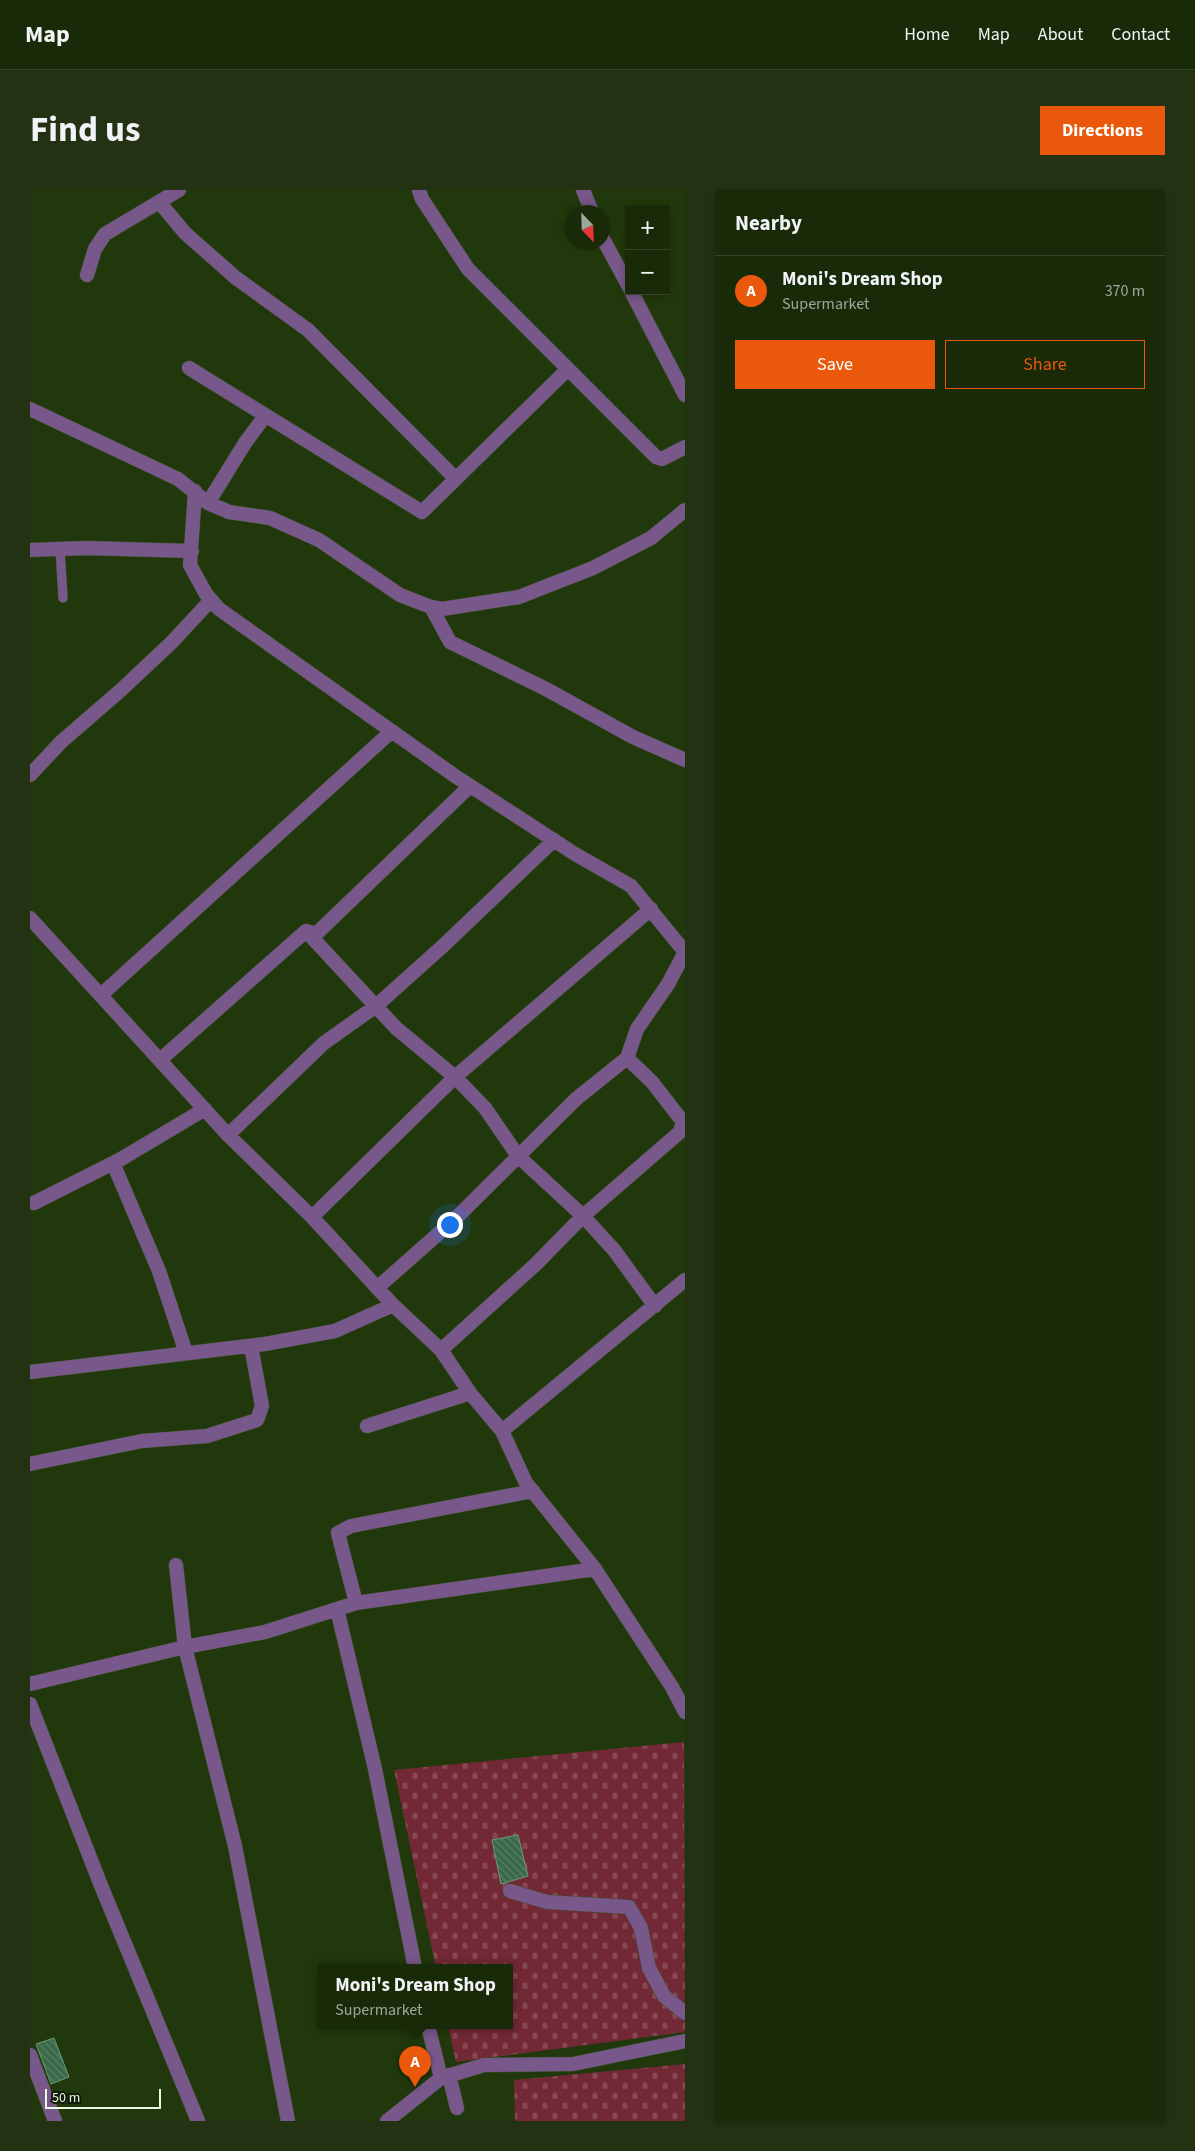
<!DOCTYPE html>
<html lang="en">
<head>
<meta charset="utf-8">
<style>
  :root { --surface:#192a09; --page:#223212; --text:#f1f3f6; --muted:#9fa79c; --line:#37462a; --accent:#ea580c }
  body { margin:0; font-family:"Source Sans 3",sans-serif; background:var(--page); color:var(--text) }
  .controls { position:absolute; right:15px; top:15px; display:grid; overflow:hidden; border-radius:0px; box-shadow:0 2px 8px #0003 }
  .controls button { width:45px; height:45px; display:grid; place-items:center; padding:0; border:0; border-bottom:1px solid var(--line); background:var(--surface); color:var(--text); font:25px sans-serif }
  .compass { position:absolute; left:535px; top:15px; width:45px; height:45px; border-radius:50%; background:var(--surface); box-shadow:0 2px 8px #0003; rotate:157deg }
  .scale { position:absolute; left:15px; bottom:12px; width:116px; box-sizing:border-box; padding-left:5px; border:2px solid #eafae0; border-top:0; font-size:14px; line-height:18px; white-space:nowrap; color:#eafae0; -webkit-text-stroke:4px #121c0a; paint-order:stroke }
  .you { position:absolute; left:419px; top:1034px; width:18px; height:18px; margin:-12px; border:4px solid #fff; border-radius:50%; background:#1a73e8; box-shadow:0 0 0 8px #1a73e833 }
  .badge { display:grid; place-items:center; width:32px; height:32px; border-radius:50%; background:var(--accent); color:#fff; font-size:16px; font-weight:700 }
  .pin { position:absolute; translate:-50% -41px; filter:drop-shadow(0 1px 2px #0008) }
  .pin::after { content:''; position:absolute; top:26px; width:18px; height:15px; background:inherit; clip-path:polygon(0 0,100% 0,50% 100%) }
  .popup { position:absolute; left:288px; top:1774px; width:195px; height:65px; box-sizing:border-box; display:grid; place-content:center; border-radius:0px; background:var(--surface); filter:drop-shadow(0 1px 4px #0005); font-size:16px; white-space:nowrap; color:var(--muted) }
  .popup b { font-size:19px; color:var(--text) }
  .popup::after { content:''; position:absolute; left:50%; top:100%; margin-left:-10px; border:10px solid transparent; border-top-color:var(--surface) }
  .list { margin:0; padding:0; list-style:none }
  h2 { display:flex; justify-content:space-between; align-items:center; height:65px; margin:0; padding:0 20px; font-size:21px }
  h2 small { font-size:16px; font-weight:400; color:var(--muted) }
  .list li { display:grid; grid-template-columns:32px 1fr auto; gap:15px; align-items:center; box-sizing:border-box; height:70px; padding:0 20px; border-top:1px solid var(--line) }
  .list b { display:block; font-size:19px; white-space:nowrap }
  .list p { margin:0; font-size:16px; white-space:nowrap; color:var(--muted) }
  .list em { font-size:16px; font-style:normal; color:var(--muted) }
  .actions { display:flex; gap:10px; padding:15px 20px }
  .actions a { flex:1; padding:11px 0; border:1px solid var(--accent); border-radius:0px; text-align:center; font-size:18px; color:var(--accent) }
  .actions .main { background:var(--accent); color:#fff }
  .map { position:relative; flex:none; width:655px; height:1931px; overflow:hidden; border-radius:0px }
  header { display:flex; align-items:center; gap:30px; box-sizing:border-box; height:70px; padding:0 25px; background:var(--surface); border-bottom:1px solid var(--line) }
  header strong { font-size:24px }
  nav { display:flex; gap:28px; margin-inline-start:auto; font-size:18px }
  .intro { display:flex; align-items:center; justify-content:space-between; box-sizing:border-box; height:120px; padding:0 30px }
  h1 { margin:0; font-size:35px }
  .button { padding:12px 22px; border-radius:0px; background:var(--accent); color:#fff; font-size:18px; font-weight:700 }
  main { display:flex; gap:30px; padding:0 30px }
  aside { flex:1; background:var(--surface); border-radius:0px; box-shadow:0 2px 8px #0003 }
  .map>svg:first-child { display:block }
  .cemetery { fill:url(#cemetery-stones) }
  .building { fill:url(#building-back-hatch); stroke:#6b9b79 }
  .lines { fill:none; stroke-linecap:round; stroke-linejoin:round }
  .service-casing { stroke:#3d532a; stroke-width:10 }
  .minor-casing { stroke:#3d532a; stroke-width:15 }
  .service { stroke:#78578b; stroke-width:9 }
  .minor { stroke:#78578b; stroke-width:14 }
</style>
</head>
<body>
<header>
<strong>Map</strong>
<nav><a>Home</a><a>Map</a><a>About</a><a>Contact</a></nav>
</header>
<div class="intro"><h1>Find us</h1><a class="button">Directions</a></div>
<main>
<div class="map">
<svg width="655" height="1931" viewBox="0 0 655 1931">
  <defs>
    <pattern id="cemetery-stones" width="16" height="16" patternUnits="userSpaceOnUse" patternTransform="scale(1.25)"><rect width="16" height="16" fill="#722835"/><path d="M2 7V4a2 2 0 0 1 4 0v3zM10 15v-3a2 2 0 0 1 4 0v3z" fill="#864852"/></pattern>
    <pattern id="building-back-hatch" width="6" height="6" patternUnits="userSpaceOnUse" patternTransform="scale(1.25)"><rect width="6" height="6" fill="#3a6949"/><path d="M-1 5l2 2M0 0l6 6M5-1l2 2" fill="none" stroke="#577f63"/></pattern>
  </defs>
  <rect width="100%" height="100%" fill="#21380c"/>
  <!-- cemetery -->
  <path class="cemetery" d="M654,1552L655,1842L426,1872L418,1836H479V1778H406L364,1580Z
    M655,1874V1931H485L484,1890Z"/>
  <!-- building -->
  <path class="building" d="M488,1645L498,1686L471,1694L462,1650Z
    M24,1848L39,1887L21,1894L6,1854Z"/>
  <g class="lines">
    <defs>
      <path id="service" d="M30,359L33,408"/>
      <path id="minor" d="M389,0L392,9L438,79L626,267L632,269L655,257
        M553,0L562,22
        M130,13L155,43L206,88L278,140L426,289
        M572,47L599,97
        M57,85L65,59L75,44L149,0
        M601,101L655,205
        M159,178L392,322L537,180
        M0,219L148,289L178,313L199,322L240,328L289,350L370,405L401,417L412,419L489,407L563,378L621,348L655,320
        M165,301L160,375L176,404L189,419L425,586L545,664L601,696L655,762
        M178,313L215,253L235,226
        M0,360L56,358L162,361
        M401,417L420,452L516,499L603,547L655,570
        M0,585L31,552L91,500L142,452L181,410
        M0,728L198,945L282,1027L363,1115L411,1160L440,1203L472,1241L496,1293L565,1379L642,1497L655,1522
        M276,741L366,838L425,887L455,918L488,966L553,1026L584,1060L625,1116
        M276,741L286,744L440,596
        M71,805L362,541
        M130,870L276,741
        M198,945L294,853L346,816L414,755L524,650
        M83,973L129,1081L156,1163
        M4,1013L91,969L175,919
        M282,1027L425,887L621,719
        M347,1098L425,1029L546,909L597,868L607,839L638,794L655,762
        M411,1160L506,1074L553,1026L650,942L653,932L622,892L597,868
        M0,1182L235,1154L305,1141L363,1115
        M337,1236L440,1203
        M472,1241L655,1090
        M0,1274L112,1251L177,1246L227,1230L232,1216L221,1156
        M146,1375L155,1457L205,1656L258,1931
        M326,1413L308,1343L321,1336L503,1301
        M307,1419L345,1579L385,1778
        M0,1494L155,1457L235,1442L326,1413L565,1379
        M0,1514L70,1693L168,1931
        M480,1701L517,1712L599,1717L611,1738L619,1778L634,1806L655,1823
        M398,1836L411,1888
        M0,1865L25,1931
        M419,1885L427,1918
        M357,1931L411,1888L454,1875L543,1874L655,1851"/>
    </defs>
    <!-- service casing -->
    <use href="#service" class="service-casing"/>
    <!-- minor casing -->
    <use href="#minor" class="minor-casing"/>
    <!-- service -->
    <use href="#service" class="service"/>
    <!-- minor -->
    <use href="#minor" class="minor"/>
  </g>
</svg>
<div class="controls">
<button>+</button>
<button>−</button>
</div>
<svg class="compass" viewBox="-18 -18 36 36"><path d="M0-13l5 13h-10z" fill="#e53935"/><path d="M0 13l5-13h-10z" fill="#9fa79c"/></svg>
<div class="scale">50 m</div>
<div class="you"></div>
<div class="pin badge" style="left:385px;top:1897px">A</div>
<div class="popup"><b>Moni's Dream Shop</b>Supermarket</div>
</div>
<aside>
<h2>Nearby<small></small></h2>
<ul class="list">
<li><span class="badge">A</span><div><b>Moni's Dream Shop</b><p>Supermarket</p></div><em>370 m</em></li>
</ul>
<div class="actions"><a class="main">Save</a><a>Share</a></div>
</aside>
</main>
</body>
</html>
